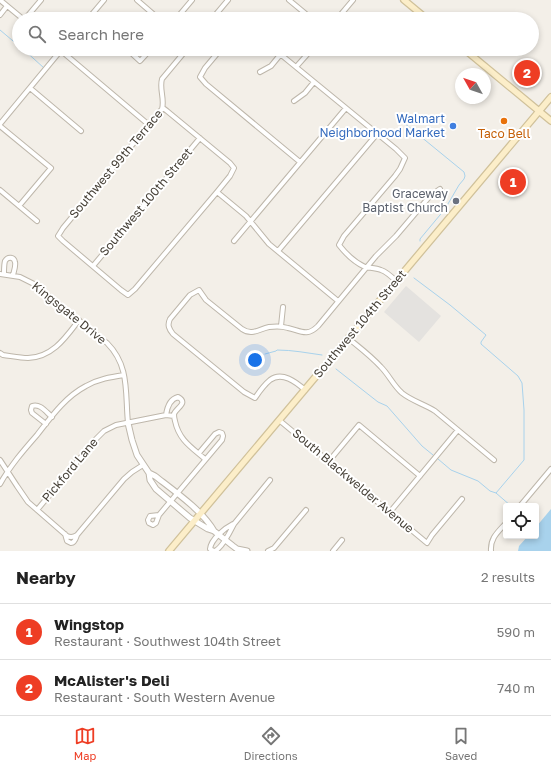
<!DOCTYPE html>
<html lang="en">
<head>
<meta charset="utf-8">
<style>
  :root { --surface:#fff; --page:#f6f6f6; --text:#222; --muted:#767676; --line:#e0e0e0; --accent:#ee3d24 }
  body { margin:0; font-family:"Golos Text",sans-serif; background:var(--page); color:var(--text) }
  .controls { position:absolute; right:12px; bottom:12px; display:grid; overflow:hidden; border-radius:4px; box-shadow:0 2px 6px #0003 }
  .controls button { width:36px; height:36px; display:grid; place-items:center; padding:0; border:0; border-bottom:1px solid var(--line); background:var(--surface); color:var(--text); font:20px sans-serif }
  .compass { position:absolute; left:455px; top:68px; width:36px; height:36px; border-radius:50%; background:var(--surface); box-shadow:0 2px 6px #0003; rotate:310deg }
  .you { position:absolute; left:255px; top:360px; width:14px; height:14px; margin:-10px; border:3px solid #fff; border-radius:50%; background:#1a73e8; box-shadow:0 0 0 6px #1a73e833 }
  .badge { display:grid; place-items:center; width:26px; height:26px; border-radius:50%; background:var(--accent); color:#fff; font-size:13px; font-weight:700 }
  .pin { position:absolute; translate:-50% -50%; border:2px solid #fff; box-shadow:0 1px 4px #0006 }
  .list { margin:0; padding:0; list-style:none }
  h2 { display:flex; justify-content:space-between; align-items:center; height:52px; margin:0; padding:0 16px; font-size:17px }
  h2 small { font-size:13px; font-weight:400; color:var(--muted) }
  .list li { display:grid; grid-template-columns:26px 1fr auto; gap:12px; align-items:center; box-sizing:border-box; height:56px; padding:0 16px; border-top:1px solid var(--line) }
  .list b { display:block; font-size:15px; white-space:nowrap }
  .list p { margin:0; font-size:13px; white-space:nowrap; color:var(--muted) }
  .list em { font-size:13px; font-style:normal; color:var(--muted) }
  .icon { flex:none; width:22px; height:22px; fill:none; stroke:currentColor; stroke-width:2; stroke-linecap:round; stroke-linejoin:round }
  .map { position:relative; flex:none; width:551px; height:551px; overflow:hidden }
  .search { position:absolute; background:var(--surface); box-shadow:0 2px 6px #0003; left:12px; right:12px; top:12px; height:44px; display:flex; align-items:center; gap:10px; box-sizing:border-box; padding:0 14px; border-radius:22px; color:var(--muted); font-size:15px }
  .sheet { height:164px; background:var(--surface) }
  nav { display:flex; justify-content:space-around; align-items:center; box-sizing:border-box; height:56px; border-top:1px solid var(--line); background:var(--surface); font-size:11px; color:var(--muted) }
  nav a { display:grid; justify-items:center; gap:2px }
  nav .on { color:var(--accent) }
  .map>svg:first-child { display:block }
  .parking { fill:#e4e2df }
  .water { fill:#a8d2ec }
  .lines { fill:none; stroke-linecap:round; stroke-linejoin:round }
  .stream { stroke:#a8d2ec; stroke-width:1 }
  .minor-casing { stroke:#beb7ab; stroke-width:6 }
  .tertiary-casing { stroke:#beb7ab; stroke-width:7 }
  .secondary-casing { stroke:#d0c19a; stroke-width:8 }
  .minor { stroke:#fff; stroke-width:4 }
  .tertiary { stroke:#fff; stroke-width:5 }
  .secondary { stroke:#fceec9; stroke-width:5.5 }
  .food-dot { fill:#e8710a; stroke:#fff; stroke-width:1.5 }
  .shop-dot { fill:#3f7fe0; stroke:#fff; stroke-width:1.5 }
  .worship-dot { fill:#6b7280; stroke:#fff; stroke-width:1.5 }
  .labels { text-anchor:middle; stroke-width:4; stroke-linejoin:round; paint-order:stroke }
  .shop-label { font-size:12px; fill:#366cbe; stroke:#fff; text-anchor:end }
  .food-label { font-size:12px; fill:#c56008; stroke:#fff }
  .street-label { font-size:12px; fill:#464037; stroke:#fff }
  .worship-label { font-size:12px; fill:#5b616d; stroke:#fff; text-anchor:end }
</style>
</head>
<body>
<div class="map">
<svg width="551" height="551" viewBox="0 0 551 551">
  <rect width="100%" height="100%" fill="#f3efe8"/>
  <!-- parking -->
  <path class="parking" d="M406,286L441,316L419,342L384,312Z"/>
  <!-- water -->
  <path class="water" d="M551,509V551H518L519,546L528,536H536V527Z"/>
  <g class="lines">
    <!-- stream -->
    <path class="stream" d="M0,30L19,46
      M23,49L44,68
      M398,118L464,172L465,176L464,179L459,185L445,209L420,239V241
      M414,278L450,305L486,335L481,342V344L518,376L522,383L524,410V460L496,493L511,506
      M265,354L276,351L277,350C293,350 307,353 322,355
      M336,369L378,402L387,406L422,446L433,455
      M438,459L451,470L478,481L490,491L496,493"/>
    <defs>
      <path id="minor" d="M0,0L23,19
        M137,0L159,19
        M289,0L312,19
        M0,15L7,6
        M25,19L41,0
        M88,19L104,0
        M176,19L192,0
        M212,19L228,0
        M337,19L353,0
        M59,49L149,125
        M127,49L140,61L151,49
        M221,49L205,68L200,77L206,84L300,162
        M274,49L396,149L405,158L400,169L395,176L344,236L339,245C346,254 354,262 365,267C370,268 376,268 381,270C387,272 392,277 396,281
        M296,67L312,49
        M260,72L271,66L280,55
        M30,88L81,131
        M294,101L305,93L314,82
        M163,108L167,111L230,163L234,168L230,176L217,192L135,289L128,295L121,290L63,241L58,236L63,228L162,109C165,99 159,89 162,79L187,49
        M0,124L62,49
        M0,126L51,168L19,206
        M0,190L37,221
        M217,192L246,216L269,244L338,301
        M234,241L346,108
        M278,251L377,134
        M93,266L200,138
        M0,274L20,277L34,284L107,343C130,366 125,393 128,423
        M4,274C4,270 4,264 5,261C8,256 14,257 15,262C16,266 14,271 13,275
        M281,326L283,307
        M348,338C359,347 371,356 381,367C389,375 393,385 402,393C412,401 424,404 435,411L494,460
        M0,353L3,355C11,356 20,358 28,358C53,357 66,337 79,320
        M305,390C296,382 282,371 270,380C264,385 259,392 255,398L244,392L173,334C169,329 167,325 170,319L190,295L199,290L206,300L242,329C252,336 259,329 269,327C276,326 282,326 288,328C301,331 307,337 318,326L376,256L396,236L430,196L440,189
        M166,415C167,408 170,399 178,397C189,403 176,408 174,414C174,417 174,418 175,421C179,440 191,447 205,459
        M279,420L427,543L432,535L462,499
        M46,424L32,413L31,410L32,406C40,403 46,412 52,417
        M0,460L17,486L28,502L67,536C71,538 74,537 77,535L124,479L132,472L143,465
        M329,461L359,425L420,476
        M0,484C10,466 23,451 37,435C51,417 65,397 86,386C98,379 111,377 124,375
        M520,506L551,469
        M37,510L96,439L104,431L116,425L166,415L174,416
        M390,512L458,430
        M159,515L150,516L148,520L149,523L153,525L156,523L159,515L222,440L223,436L222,433L219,432L215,434L199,453
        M65,534L67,541L71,543C75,543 76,538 77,535
        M214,551L210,549C211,539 225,528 233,524
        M215,551C223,547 230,532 234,524L270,480
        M268,551L274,548L306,510
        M333,551L342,540
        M491,551C490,538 498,532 506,523"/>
      <path id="tertiary" d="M128,423L132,440L137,455L149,473L150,480L156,489L190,518L208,529L214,531L233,546L237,549L247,551
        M149,473L155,476C173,490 203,511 214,531"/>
      <path id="secondary" d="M404,0L427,19
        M464,49L551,121
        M169,551L551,97"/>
    </defs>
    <!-- minor casing -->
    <use href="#minor" class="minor-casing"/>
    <!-- tertiary casing -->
    <use href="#tertiary" class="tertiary-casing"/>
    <!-- secondary casing -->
    <use href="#secondary" class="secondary-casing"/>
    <!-- minor -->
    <use href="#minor" class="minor"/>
    <!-- tertiary -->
    <use href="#tertiary" class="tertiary"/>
    <!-- secondary -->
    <use href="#secondary" class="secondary"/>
  </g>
  <!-- markers -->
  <circle class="food-dot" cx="504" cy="121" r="4"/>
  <circle class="shop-dot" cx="453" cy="126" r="4"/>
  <circle class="worship-dot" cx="456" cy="201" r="4"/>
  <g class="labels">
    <!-- shop labels -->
    <g class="shop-label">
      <text x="445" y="123">Walmart<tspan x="445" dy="14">Neighborhood Market</tspan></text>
    </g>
    <!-- food labels -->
    <g class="food-label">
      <text x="504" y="138">Taco Bell</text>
    </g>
    <!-- street labels -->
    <g class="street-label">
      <text transform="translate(116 164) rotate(-50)" y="4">Southwest 99th Terrace</text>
      <text transform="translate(146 202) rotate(-50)" y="4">Southwest 100th Street</text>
      <text transform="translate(69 313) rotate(39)" y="4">Kingsgate Drive</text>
      <text transform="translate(360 324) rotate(-50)" y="4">Southwest 104th Street</text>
      <text transform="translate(70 470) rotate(-50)" y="4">Pickford Lane</text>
      <text transform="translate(353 481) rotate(40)" y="4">South Blackwelder Avenue</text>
    </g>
    <!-- worship labels -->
    <g class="worship-label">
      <text x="448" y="198">Graceway<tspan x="448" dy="14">Baptist Church</tspan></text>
    </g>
  </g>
</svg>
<div class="controls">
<button><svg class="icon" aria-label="locate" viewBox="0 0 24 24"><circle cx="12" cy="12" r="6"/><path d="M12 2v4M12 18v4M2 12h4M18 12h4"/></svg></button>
</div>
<svg class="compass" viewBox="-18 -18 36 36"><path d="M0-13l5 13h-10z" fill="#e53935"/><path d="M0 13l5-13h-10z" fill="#767676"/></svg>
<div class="you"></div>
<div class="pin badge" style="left:513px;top:182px">1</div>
<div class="pin badge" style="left:527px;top:73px">2</div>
<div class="search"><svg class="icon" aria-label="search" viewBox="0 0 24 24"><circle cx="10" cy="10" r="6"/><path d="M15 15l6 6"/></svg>Search here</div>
</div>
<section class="sheet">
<h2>Nearby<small>2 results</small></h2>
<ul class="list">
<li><span class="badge">1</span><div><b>Wingstop</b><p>Restaurant · Southwest 104th Street</p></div><em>590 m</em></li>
<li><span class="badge">2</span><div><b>McAlister's Deli</b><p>Restaurant · South Western Avenue</p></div><em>740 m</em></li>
</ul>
</section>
<nav>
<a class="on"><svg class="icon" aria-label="map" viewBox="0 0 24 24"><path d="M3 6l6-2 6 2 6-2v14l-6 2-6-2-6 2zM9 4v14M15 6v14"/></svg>Map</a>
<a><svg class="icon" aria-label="directions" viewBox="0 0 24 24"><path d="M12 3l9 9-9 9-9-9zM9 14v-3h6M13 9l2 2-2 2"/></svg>Directions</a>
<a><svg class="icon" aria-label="saved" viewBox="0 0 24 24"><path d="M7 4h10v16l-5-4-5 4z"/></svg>Saved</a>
</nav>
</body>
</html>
